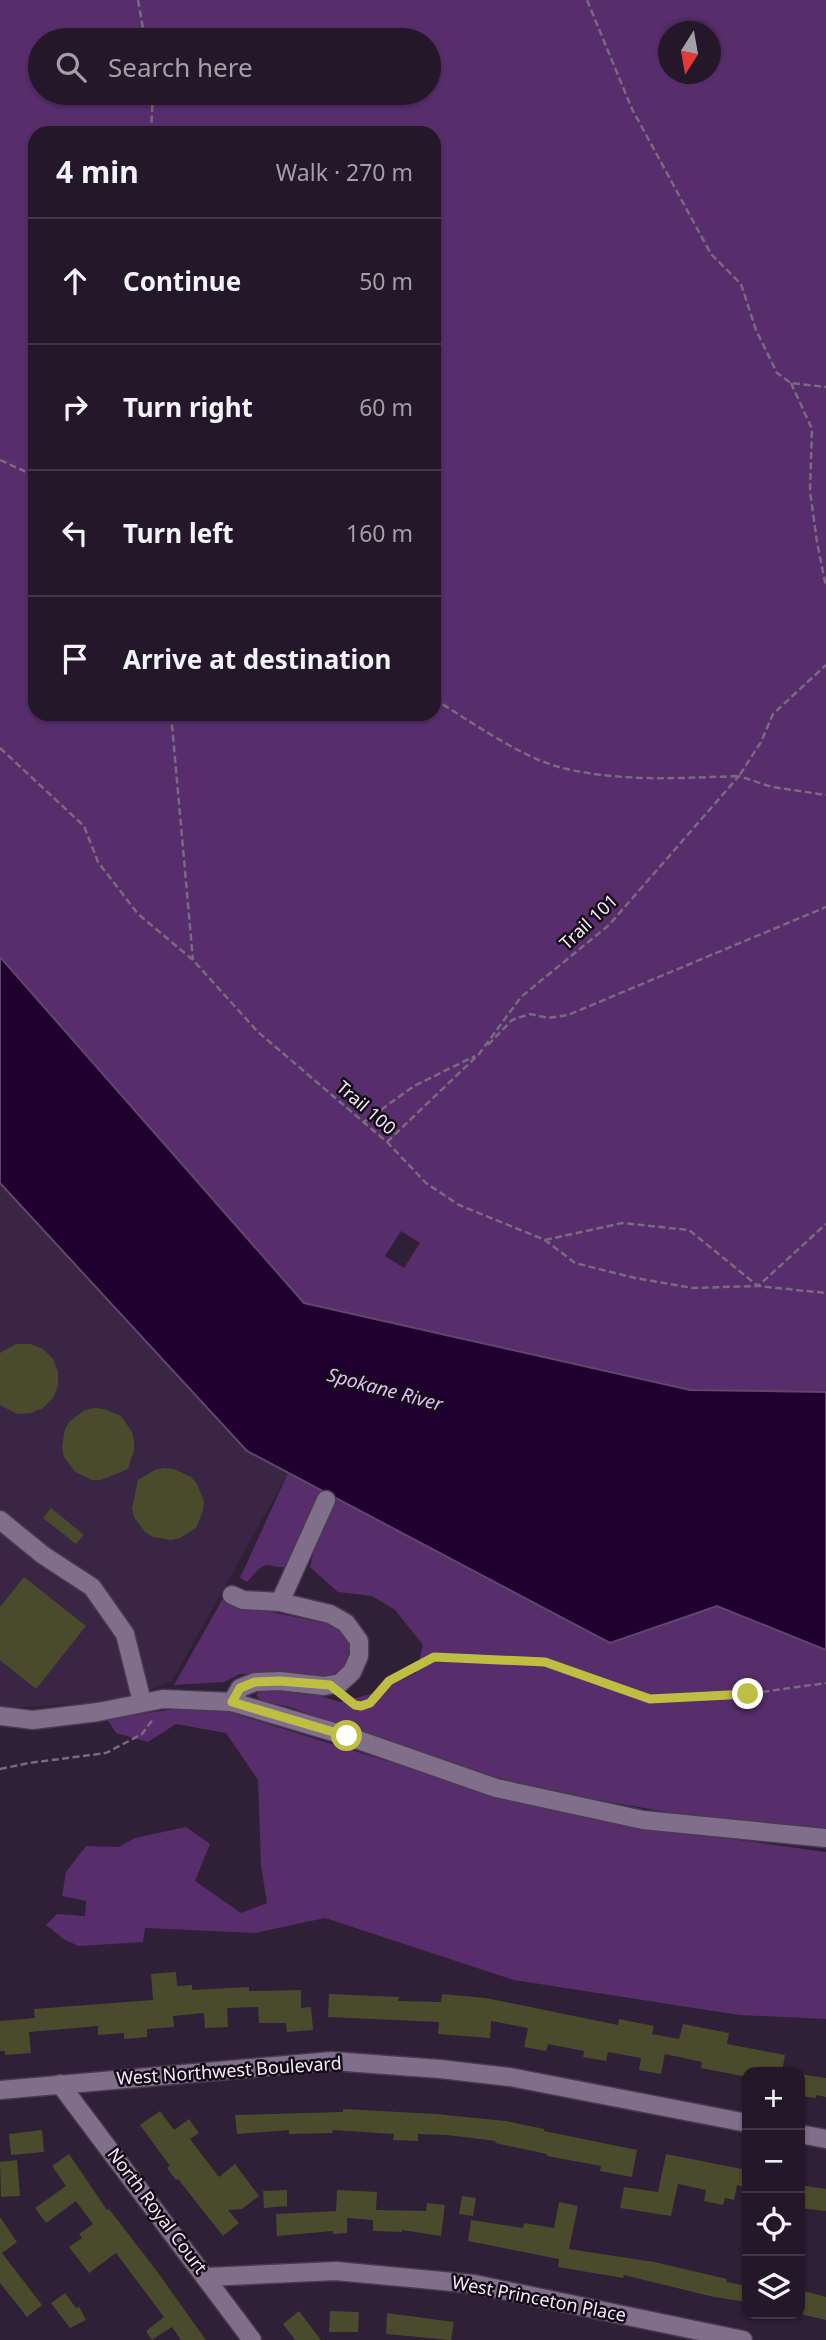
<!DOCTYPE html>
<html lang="en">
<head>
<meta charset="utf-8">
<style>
  :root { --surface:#231729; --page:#2b2031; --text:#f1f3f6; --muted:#a39fa8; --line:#403646 }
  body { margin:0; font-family:"Noto Sans",sans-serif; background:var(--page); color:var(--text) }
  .controls { position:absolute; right:21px; bottom:21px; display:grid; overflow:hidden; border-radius:14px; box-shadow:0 2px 5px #0004 }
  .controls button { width:63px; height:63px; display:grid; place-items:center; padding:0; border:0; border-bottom:2px solid var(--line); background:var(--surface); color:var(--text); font:35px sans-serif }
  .compass { position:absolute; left:658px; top:21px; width:63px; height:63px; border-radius:50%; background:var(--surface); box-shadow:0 2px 5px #0004; rotate:191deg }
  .stop { position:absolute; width:21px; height:21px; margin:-16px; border:5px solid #bebf42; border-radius:50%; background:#fff }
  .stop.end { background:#bebf42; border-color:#fff; box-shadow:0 2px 7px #0008 }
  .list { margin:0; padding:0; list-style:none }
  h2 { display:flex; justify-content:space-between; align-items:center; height:91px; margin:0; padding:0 28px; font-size:30px }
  h2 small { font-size:23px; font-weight:400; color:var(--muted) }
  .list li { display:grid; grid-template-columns:46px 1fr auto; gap:21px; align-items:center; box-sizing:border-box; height:126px; padding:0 28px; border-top:2px solid var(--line) }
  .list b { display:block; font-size:26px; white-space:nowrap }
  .list em { font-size:23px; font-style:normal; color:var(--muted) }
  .icon { flex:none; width:38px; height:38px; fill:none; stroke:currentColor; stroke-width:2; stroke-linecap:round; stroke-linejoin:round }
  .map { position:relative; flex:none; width:826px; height:2340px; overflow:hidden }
  .search { position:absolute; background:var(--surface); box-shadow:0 2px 5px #0004; left:28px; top:28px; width:413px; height:77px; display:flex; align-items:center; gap:18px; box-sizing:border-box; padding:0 24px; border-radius:38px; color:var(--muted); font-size:26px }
  .panel { position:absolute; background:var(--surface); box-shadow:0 2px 5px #0004; left:28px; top:126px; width:413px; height:595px; border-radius:21px }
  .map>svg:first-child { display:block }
  .built { fill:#3a2644 }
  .green { fill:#572e6b; fill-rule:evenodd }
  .water { fill:#20002e; stroke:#60466c; stroke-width:2 }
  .building { fill:#4a4b2c }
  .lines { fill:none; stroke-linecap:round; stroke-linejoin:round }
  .minor-casing { stroke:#483a4f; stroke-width:21 }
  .path { stroke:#786a7f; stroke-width:2.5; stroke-dasharray:7 3.5; stroke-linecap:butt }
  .minor { stroke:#816e8b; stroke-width:18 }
  .route { stroke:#bebf42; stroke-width:9 }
  .labels { text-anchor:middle; stroke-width:5; stroke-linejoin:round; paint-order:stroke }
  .street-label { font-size:18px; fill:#f6ebfb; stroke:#130c17 }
  .water-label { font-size:19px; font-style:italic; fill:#e4bdf8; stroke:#130c17 }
</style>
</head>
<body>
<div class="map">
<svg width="826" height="2340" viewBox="0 0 826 2340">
  <rect width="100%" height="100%" fill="#2f1f37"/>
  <!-- built -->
  <path class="built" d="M0,1183L247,1451L288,1473L172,1681L120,1701L8,1708L0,1706Z"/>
  <!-- green -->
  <path class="green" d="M0,0H826V1392L690,1390L304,1303L0,957ZM668,32H710V74H668ZM40,40H429V93H40ZM35,133H434V714H35ZM401,1231L420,1243L404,1268L385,1256Z
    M288,1473L323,1491L292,1567C264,1570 271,1554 247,1582L240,1578Z
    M335,1498L610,1643L717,1606L826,1650V1832C702,1820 576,1800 455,1766C399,1751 345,1727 290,1707L262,1701L256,1695L261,1689L295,1685L323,1697L341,1702L378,1692L416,1673L423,1645L395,1610L372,1596L338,1592L310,1567L315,1547Z
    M222,1600L230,1604L325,1623L340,1631L350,1645L346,1664L334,1674L317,1678L240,1674L224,1682L174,1685Z
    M175,1709L229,1712L509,1799L635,1826L826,1852V2019L739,2015L514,1980L325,1918L255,1933L145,1928L143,1942L79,1946L65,1940L46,1925L57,1914L85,1916L86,1901L62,1896L66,1872L86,1846L119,1847L135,1838L186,1827L210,1844L195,1881L241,1913L267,1903L261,1866L258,1780L226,1733L176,1724L148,1742L116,1733L107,1719Z"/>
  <!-- water -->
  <path class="water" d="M0,957L304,1303L690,1390L826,1392V1650L717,1606L610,1643L247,1451L0,1183Z"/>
  <!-- building -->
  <path class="building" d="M16,1344H30L43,1349L53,1359L58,1372V1386L53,1398L43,1408L31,1413L17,1414L0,1405V1353Z
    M95,1408L104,1409L121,1416L132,1432L134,1441V1450L128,1469L101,1480H92L75,1472L64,1457L62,1447L65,1429L70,1421L85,1410Z
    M164,1468L174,1469L191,1477L197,1484L204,1501L203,1511L196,1528L180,1538L171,1540L153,1537L145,1532L134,1517L132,1508L138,1480L155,1470Z
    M51,1508L84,1535L76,1544L43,1518Z
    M24,1577L86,1626L36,1689L0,1660V1607Z
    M176,1972L177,1986L192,1985V1990L249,1987V1991L301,1990V2008L311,2007L313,2030L287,2032L286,2023H259L258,2007L227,2008L228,2027L205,2028L204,2013L173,2016L174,2027L147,2029V2037L124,2039V2033L98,2035V2026L29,2032L31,2053L5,2055V2051H0V2021L35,2018L34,2009L153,2000L151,1974Z
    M329,1994L399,1997L398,2001L441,2002L442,1994L486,1998L618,2025L619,2019L654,2026L652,2034L679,2039L683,2024L729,2033L727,2044L785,2055L782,2072H747V2077L701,2068L702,2062L665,2054L661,2074L639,2070L641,2058L608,2052L606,2061L583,2057L584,2051L548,2044L546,2051L524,2047L528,2028L491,2021L490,2038L438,2034L439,2022L328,2017Z
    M800,2074L826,2078V2097L816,2095V2098L800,2096Z
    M343,2109L436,2114L506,2121L544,2129V2131L637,2150L632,2177L600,2171L601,2166L547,2156V2154L495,2143L496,2141L447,2135L418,2134V2141L393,2140L394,2134L332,2130L333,2133L289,2134V2130L237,2134L235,2115L343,2112Z
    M160,2111L174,2130L189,2119L199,2133L190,2139L219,2177L235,2164L259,2196L242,2209L228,2210L239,2223L223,2236L178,2179L176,2180L167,2168L170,2166L140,2125Z
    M42,2130L44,2152L11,2155L9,2134Z
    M69,2154L107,2210L109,2209L156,2270L206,2340H181L172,2327L152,2340L146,2331L164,2317L116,2253L89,2273L69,2247L82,2238L79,2234L93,2224L76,2201L46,2223L35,2208L66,2186L52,2166Z
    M666,2154L747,2170V2188L737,2185L734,2200L725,2198L723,2205L704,2201L706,2190L678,2184L671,2216L620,2208L624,2187L658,2192Z
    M17,2160L20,2196L1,2197L0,2162Z
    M800,2185L826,2189V2211L800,2208Z
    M287,2190V2206L264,2208L263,2191Z
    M337,2190L377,2192L376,2210L426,2211L427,2203L445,2205L441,2236L402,2230V2232L373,2231V2220L347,2218V2233L333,2234V2231L277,2236L276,2214L336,2211Z
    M462,2196L476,2198L473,2216L459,2214Z
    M559,2202L578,2206L569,2249L654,2262L727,2279L726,2282L747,2286V2302L714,2297L624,2275L623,2278L558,2267L559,2259L468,2241L471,2220L523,2228L524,2223L554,2228Z
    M0,2217L17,2242L2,2253L42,2305L27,2317L0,2283Z
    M800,2290L826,2297V2320L800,2314Z
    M65,2293L76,2308L79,2307L86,2320L70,2328L51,2303Z
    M299,2311L321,2340H295L283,2324Z
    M330,2311L359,2312L358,2332H329Z
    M387,2313L454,2322L451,2340L386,2334Z"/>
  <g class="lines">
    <defs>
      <path id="minor" d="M0,1520L43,1555L92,1587L125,1634L142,1702
        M280,1602L326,1500
        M232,1702L240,1688L255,1682L280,1681L324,1686L340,1683L352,1672L359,1656V1641L346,1623L330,1614L280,1602L243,1600L232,1595
        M0,1716L33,1720L98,1712L163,1699L232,1702L347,1736L496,1788L643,1820L826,1838
        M60,2084L252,2340
        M0,2090L332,2061L440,2069L510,2077L747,2123
        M800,2134L826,2139
        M207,2277L336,2271L474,2284L743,2340"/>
    </defs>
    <!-- minor casing -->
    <use href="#minor" class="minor-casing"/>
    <!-- path -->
    <path class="path" d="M138,0L145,40
      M587,0L632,109L711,254L741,284L756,330L777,373L791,383L826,387
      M151,133L153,93
      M791,383L812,429L810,491L817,542L826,587
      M0,460L35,476
      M434,699C472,722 524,760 567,769C624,782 682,778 739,776L761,742L773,714L826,665
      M171,714L193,960
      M0,748L84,826L98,862L138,914L193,960L258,1032L387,1142L426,1183L459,1205L545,1240L575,1263L635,1278L693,1288L758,1286L826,1293
      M488,1045L512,1020L530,1014L548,1018L568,1015L826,907
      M364,1122L414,1086L475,1056
      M387,1142L479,1054L521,997L609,925L739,776L772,787L826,795
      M545,1240L622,1223L689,1230L758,1286L826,1224
      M347,1698L355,1705L361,1706L370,1703L389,1681L434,1657L545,1662L650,1698L748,1694L826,1683
      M0,1769L29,1763L106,1753L142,1734L154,1718"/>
    <!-- minor -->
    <use href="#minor" class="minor"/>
  </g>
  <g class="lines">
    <!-- route -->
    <path class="route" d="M347,1736L232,1702L240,1688L255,1682L280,1681L330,1685L355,1705L361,1706L370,1703L389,1681L434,1657L545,1662L650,1699L748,1694"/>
  </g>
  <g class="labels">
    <!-- street labels -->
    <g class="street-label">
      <text transform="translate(589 922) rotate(-43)" y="6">Trail 101</text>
      <text transform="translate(366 1108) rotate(41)" y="6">Trail 100</text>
      <text transform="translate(229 2071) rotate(-4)" y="6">West Northwest Boulevard</text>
      <text transform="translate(157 2211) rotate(53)" y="6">North Royal Court</text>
      <text transform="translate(539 2299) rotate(11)" y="6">West Princeton Place</text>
    </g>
    <!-- water labels -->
    <g class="water-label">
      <text transform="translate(385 1389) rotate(15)" y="7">Spokane River</text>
    </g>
  </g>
</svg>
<div class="controls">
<button>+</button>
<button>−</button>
<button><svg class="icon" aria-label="locate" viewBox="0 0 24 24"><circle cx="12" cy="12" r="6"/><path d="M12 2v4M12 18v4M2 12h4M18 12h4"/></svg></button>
<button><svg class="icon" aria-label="layers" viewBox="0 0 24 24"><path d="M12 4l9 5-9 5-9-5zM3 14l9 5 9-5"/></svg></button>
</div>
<svg class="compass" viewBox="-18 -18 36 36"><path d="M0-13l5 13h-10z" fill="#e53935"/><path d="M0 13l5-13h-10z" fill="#a39fa8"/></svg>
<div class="stop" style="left:347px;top:1736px"></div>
<div class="stop end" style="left:748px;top:1694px"></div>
<div class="search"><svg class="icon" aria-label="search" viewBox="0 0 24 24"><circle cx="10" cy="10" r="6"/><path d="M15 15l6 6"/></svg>Search here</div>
<section class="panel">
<h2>4 min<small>Walk · 270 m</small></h2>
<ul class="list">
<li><svg class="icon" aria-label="ahead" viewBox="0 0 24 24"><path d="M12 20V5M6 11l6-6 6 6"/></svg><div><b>Continue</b></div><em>50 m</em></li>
<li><svg class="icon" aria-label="right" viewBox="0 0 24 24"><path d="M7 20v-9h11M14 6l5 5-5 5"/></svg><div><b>Turn right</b></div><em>60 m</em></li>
<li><svg class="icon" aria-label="left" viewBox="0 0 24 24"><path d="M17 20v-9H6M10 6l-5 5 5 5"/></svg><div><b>Turn left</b></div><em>160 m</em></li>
<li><svg class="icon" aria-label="arrive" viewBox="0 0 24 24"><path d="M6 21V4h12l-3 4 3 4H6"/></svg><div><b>Arrive at destination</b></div></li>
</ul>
</section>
</div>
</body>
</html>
